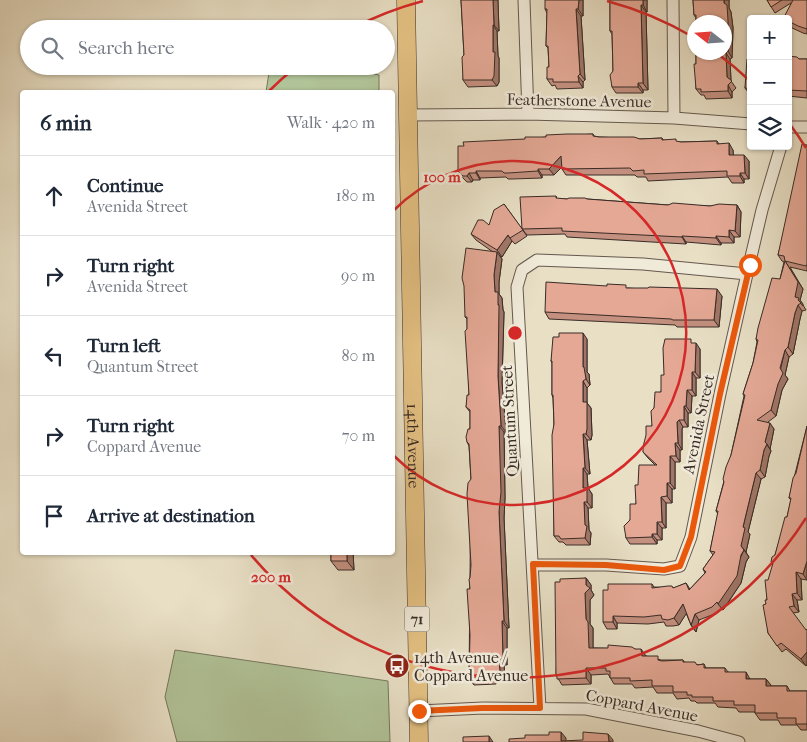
<!DOCTYPE html>
<html lang="en">
<head>
<meta charset="utf-8">
<style>
  :root { --surface:#fff; --page:#f2f2f3; --text:#1f2937; --muted:#747a83; --line:#e0e1e3 }
  body { margin:0; font-family:"IM FELL French Canon",serif; background:var(--page); color:var(--text) }
  .controls { position:absolute; right:15px; top:15px; display:grid; overflow:hidden; border-radius:5px; box-shadow:0 1px 4px #0004 }
  .controls button { width:45px; height:45px; display:grid; place-items:center; padding:0; border:0; border-bottom:1px solid var(--line); background:var(--surface); color:var(--text); font:25px sans-serif }
  .compass { position:absolute; left:687px; top:15px; width:45px; height:45px; border-radius:50%; background:var(--surface); box-shadow:0 1px 4px #0004; rotate:287deg }
  .stop { position:absolute; width:15px; height:15px; margin:-11px; border:4px solid #ea580c; border-radius:50%; background:#fff }
  .stop.end { background:#ea580c; border-color:#fff; box-shadow:0 1px 5px #0008 }
  .list { margin:0; padding:0; list-style:none }
  h2 { display:flex; justify-content:space-between; align-items:center; height:65px; margin:0; padding:0 20px; font-size:21px }
  h2 small { font-size:16px; font-weight:400; color:var(--muted) }
  .list li { display:grid; grid-template-columns:32px 1fr auto; gap:15px; align-items:center; box-sizing:border-box; height:80px; padding:0 20px; border-top:1px solid var(--line) }
  .list b { display:block; font-size:19px; white-space:nowrap }
  .list p { margin:0; font-size:16px; white-space:nowrap; color:var(--muted) }
  .list em { font-size:16px; font-style:normal; color:var(--muted) }
  .icon { flex:none; width:28px; height:28px; fill:none; stroke:currentColor; stroke-width:2; stroke-linecap:round; stroke-linejoin:round }
  .map { position:relative; flex:none; width:807px; height:742px; overflow:hidden }
  .search { position:absolute; background:var(--surface); box-shadow:0 1px 4px #0004; left:20px; top:20px; width:375px; height:55px; display:flex; align-items:center; gap:12px; box-sizing:border-box; padding:0 18px; border-radius:28px; color:var(--muted); font-size:19px }
  .panel { position:absolute; background:var(--surface); box-shadow:0 1px 4px #0004; left:20px; top:90px; width:375px; height:465px; border-radius:5px }
  .map>svg:first-child { display:block }
  .green { fill:#b1c398; stroke:#75775f }
  .lines { fill:none; stroke-linecap:round; stroke-linejoin:round }
  .street-casing { stroke:#65584e; stroke-width:13 }
  .primary-casing { stroke:#392b26; stroke-width:19 }
  .street { stroke:#f0ead9; stroke-width:11 }
  .primary { stroke:#e4c082; stroke-width:18 }
  .wall { fill:#c49080; stroke:#392b26 }
  .shaded-wall { fill:#a07668; stroke:#392b26 }
  .building { fill:#e4a895; stroke:#392b26 }
  .route { stroke:#ea580c; stroke-width:6 }
  .ring { fill:none; stroke:#d62828; stroke-width:2.5 }
  .labels { text-anchor:middle; stroke-width:5; stroke-linejoin:round; paint-order:stroke }
  .shield { fill:#f0ead9; stroke:#70645c; stroke-width:1 }
  .shield-label { font-size:15px; font-weight:bold; fill:#392b26 }
  .street-label { font-size:16px; fill:#392b26; stroke:#f0ead9 }
  .poi-label { font-size:16px; fill:#392b26; stroke:#f0ead9; text-anchor:start }
  .centre { fill:#d62828; stroke:#f0ead9; stroke-width:2.5 }
  .ring-label { font-size:15px; text-anchor:middle; font-weight:bold; fill:#d62828; stroke:#f0ead9; stroke-width:5; stroke-linejoin:round; paint-order:stroke }
</style>
</head>
<body>
<div class="map">
<svg width="807" height="742" viewBox="0 0 807 742">
  <rect width="100%" height="100%" fill="#e8dfc5"/>
  <filter id="stains"><feTurbulence type="fractalNoise" baseFrequency=".004" numOctaves="4"/><feColorMatrix values="0 0 0 0 .2 0 0 0 0 .09 0 0 0 0 .02 0 0 0 .5 -.17"/></filter>
  <radialGradient id="worn" r=".72"><stop offset=".6" stop-color="#630" stop-opacity="0"/><stop offset="1" stop-color="#630" stop-opacity=".3"/></radialGradient>
  <!-- green -->
  <path class="green" d="M270,66H340L379,75V92H266Z
    M175,650L388,681L390,742H177L165,697Z"/>
  <g class="lines">
    <defs>
      <path id="street" d="M524,0L528,114
        M673,0L674,118
        M407,115L528,114L674,118L751,124
        M788,127H807
        M533,565H606L664,569L680,566L691,537L720,394L747,274L762,210L781,146
        M540,708L517,287L522,270L537,260L643,264L747,274
        M419,711L483,708L586,709L698,731L739,742"/>
      <g id="primary">
        <path id="s1" d="M406,0L419,742"/>
      </g>
    </defs>
    <!-- street casing -->
    <use href="#street" class="street-casing"/>
    <!-- primary casing -->
    <use href="#primary" class="primary-casing"/>
    <!-- street -->
    <use href="#street" class="street"/>
    <!-- primary -->
    <use href="#primary" class="primary"/>
  </g>
  <!-- wall -->
  <path class="wall" d="M461,0H498V2L499,31H497L498,56L499,58V82L497,86L468,87L463,80L464,55Z
    M583,0V16H581L585,80L583,82V88L557,89L555,85L552,86L547,79L549,67L548,48L546,46L547,13L545,9Z
    M610,0H647V12H646L648,90H643V93H616L612,87L613,71L612,34L610,31Z
    M693,0H729V8L731,12L733,28L732,58L730,59L731,81L736,88L732,92V98L706,99L704,95H701L696,89V18L694,15Z
    M767,0H807V34L803,33L788,26V19L791,3L775,13Z
    M751,55V95H750L745,88Z
    M788,56L799,59H807V98L788,96Z
    M593,134L594,136L599,137L640,139L662,138L663,140L681,142L717,141L719,144L733,150V155L749,161V179H744V183H732L728,177L648,181L646,177H637L635,175H566L562,169V167L554,175H542V178L512,179H508L506,177L480,178V180H473L472,182H467L463,178L458,171L464,146L546,137Z
    M807,145V271L790,267L803,289L800,300L806,310L802,311L800,319L793,354L789,357L785,375L788,379L782,390L776,416L768,422L774,429L770,449L771,451L769,456L765,477L761,479L748,532L750,534L746,552L749,557L746,562L741,583L723,610L721,609L717,613L699,620L696,632L691,625L686,613L679,625L673,626H666L664,622L648,624L617,623V629H607L603,622L652,584L654,587L674,588L686,583L690,589L705,573L703,569L713,555L710,551L718,514L716,511L731,455L744,396L743,394L753,363L757,342L756,339L780,279L784,262L782,261L778,255Z
    M556,196L557,199H587L668,205L710,206L737,205L741,212L740,237H734V243H721V245L686,242V244L567,237L565,234L527,235L522,229Z
    M504,204L527,236L515,244L512,241L502,257L500,256L502,259L499,282V294L502,298L503,310L504,312L502,382L506,432H504L505,498L504,518L509,628H507V665H504L505,678L498,679V682H496V684L474,685L469,678L471,479L469,446L467,442L470,429V412L466,407L469,395L467,319L465,317L493,252L476,240L471,234L489,225Z
    M628,288L722,296L719,327H677L675,325L549,319L545,312Z
    M559,337L587,339V372L589,374L590,385L587,388V403L591,408L592,435L591,440H587L590,474H587L588,488L592,494V508H588L589,530L591,533L590,545H566L563,542H559L554,536V424L553,398L552,395V363L551,361Z
    M693,343L700,349V378H696V396H692L691,413H688V427H683L682,429V450H680V462H675V489H672V503H666V528H662V540H657V544H630L626,538L630,520L636,504L638,485L655,465L648,458L643,452L652,426L654,408L661,392L664,375Z
    M807,426V580L801,579L802,600H797L799,612L793,613L806,666L786,649L782,652L768,633L766,604L775,555L787,517L791,500L789,498Z
    M331,552H353L354,570H338L331,561Z
    M586,578L591,585V590L594,595L590,600V624L593,628V648L635,649L646,656L661,660H683L684,662L697,665L704,664L706,668H725L728,672L750,679H766L771,686H787L790,691H807V730H801L797,725H781L778,720H760L755,713V712H739L736,708L718,707L715,703H697L695,701H691L689,698L677,699L673,693H657L653,687L635,688L632,684H614L608,674L591,675V684L562,685L556,675L560,582Z"/>
  <!-- shaded-wall -->
  <path class="shaded-wall" d="M493,0H498V2L499,31L494,25Z
    M579,0H583V16L578,9Z
    M643,0H647V12L643,5Z
    M724,0H729V8L731,12L733,28L732,58L728,51Z
    M641,5L646,12L648,90L643,83Z
    M576,9L581,16L585,80L580,74Z
    M493,25L497,31L498,56L499,58V82L497,86L492,80L493,52Z
    M726,53L730,59L731,81L727,77Z
    M578,76L583,82V88L579,82Z
    M638,83L643,90V93L638,87Z
    M728,85L732,92V98L728,91Z
    M729,143L733,150L734,161L729,155Z
    M744,155L749,161V179L745,173Z
    M561,156L566,163L554,175L549,169Z
    M538,169L542,175V178L538,171Z
    M476,171L480,178V180L476,173Z
    M469,173L473,180L472,182L467,176Z
    M740,173L744,179V183L740,176Z
    M737,205L741,212L740,237L735,231Z
    M729,230L734,237V243L729,237Z
    M508,235L512,241L502,257L497,250Z
    M682,236L686,242V244L682,237Z
    M716,236L721,243V245L716,238Z
    M497,252L502,259L499,282V294L502,298L503,310L504,312L502,382L506,432L501,426L498,376V305L495,292L494,275Z
    M785,261L803,289L800,300L803,304V306L795,297Z
    M717,289L722,296L719,327L714,320Z
    M798,305L802,311L800,319L793,354L788,347L795,313Z
    M583,333L587,339V372L589,374L590,385L586,379L583,367Z
    M696,343L700,349V378L695,372Z
    M785,350L789,357L785,375L788,379L782,390L776,416L771,410Z
    M692,372L696,378V396L692,390Z
    M583,381L587,388V403L591,408L592,435L591,440L586,434L583,402Z
    M687,390L692,396L691,413L686,406Z
    M684,406L688,413V427L684,420Z
    M679,420L683,427L682,429V450L678,443L677,422Z
    M770,423L774,429L770,449L765,442Z
    M499,426L504,432L505,498L504,518L509,628L504,621L499,512Z
    M583,434L587,440L590,474L585,468Z
    M675,443L680,450V462L676,456Z
    M767,444L771,451L769,456L765,477L760,470L764,450Z
    M670,456L675,462V489L670,483Z
    M583,468L587,474L588,488L592,494V508L587,502L583,488Z
    M756,473L761,479L748,532L750,534L746,552L741,546L743,527Z
    M667,483L672,489V503L667,496Z
    M661,497L666,503V528L662,522Z
    M584,502L588,508L589,530L591,533L590,545L585,538Z
    M657,522L662,528V540L657,534Z
    M652,534L657,540V544L652,537Z
    M744,550L749,557L746,562L741,583L723,610L718,604Z
    M347,552H353L354,570L347,561Z
    M807,561V580L803,574Z
    M796,572L801,579L802,600L797,593Z
    M586,578L591,585V590L594,595L590,600V624L593,628V655L589,648L586,619L585,593L586,585Z
    M792,594L797,600L799,612L794,606Z
    M683,604L688,611L679,625L674,618Z
    M695,614L699,620L696,632L691,625Z
    M613,616L617,623V629L613,622Z
    M502,621L507,628V665L503,659Z
    M641,649L646,656V663L642,656Z
    M807,652V664L806,666L801,659Z
    M499,659L504,665L505,678L500,672Z
    M586,668L591,675V684L586,678Z
    M493,672L498,679V682L493,676Z
    M746,672L750,679H746Z
    M766,679L771,685V693L766,686Z
    M561,732L566,738V742L561,741Z
    M608,734L613,740V742H609Z
    M489,736L493,742H489Z"/>
  <!-- building -->
  <path class="building" d="M461,0H493L494,25H493V52H495L494,76L492,80H463L462,57L464,55Z
    M545,0H579L578,9H576L580,74L578,76L579,82H553V79H547V67H549L548,46H546L547,9H545Z
    M610,0H643V5H641L643,83H638V87H612L610,75L613,71L612,31H610Z
    M693,0H724V3L727,5L728,21V51L726,53L727,77L732,81L728,85V91L701,92V89H696L694,64H696V52H724V22H696V15H694Z
    M767,0H782L771,7Z
    M793,0H807V29L798,26L788,21V19H783Z
    M751,55V89L745,88L747,59Z
    M788,56L797,57L799,59H807V91L788,90Z
    M567,134H593V136L599,137H634L640,139L662,138V140L676,139V141L681,142L717,141V144L729,143V155H744L745,173H740V176H727V171L644,174V170L633,171L630,168L562,169L561,156L549,169H538V171L508,173H504L502,171H476V173H469L467,176H463L458,171V146H464L463,142L525,139V137H546V135Z
    M802,144L807,145V264L806,266L785,261L798,282L795,297L799,298L798,300L801,303L798,305L795,313L788,347L785,350L780,368L783,373L778,384L771,410L757,420L770,423L765,442L767,444L764,450L760,470L756,473L743,527L745,528L741,546L744,550L741,555L737,576L718,604L717,602L712,607L695,614L691,625L683,604L674,618L668,620L662,619L661,615L644,617L613,616V622H603V590H608V584H652V588L668,586H672L673,588L686,583L689,590L706,572L703,569L715,552L710,551L718,511H716L724,482L723,479L726,467L731,455L745,395L743,394L753,363L758,340L756,339L758,328L772,278L780,279L785,261L784,256L778,255Z
    M556,196V198L567,199L569,198H585L587,199L668,205L673,203L710,206L719,204L737,205L735,231L729,230V237L716,236V238L682,236V237L562,231V228L522,229L520,197Z
    M504,204L523,230L510,238L508,235L497,250L471,234L478,220H483L489,225L494,210Z
    M466,248L497,252L494,275L495,292H498V305H499L498,376L501,426H499L501,492L499,512L504,621H502L503,659H499L500,672H493V676H491L492,678H469V676L470,635L467,589H470L469,579L470,578L471,565L467,494L468,483L471,479L469,444L467,442L466,437L468,429H470V410L466,407L467,395H469L465,331L467,329V317H465L464,286L462,278Z
    M546,282L607,286V284L626,285V288H648L649,287L717,289L714,320H673L671,319L545,312Z
    M559,333H583V367H584L586,379L583,381V402H587V429L586,434H583L585,468H583V488H587V502H584L585,525L587,526L585,538L561,539L559,536H554L552,435L554,424L553,395H552V361H551L553,337H559Z
    M665,339H691V343H696L695,372H692V390H687L686,406H684V420H679L677,422L678,443H675L676,456H670V483H667V496L661,497L662,522H657V534H652V537L626,538L624,526L630,520V504H636L635,485H638L639,465H657L643,452V447L646,435V426H652L651,411L654,408L655,392H661V375H664L663,348Z
    M807,426V561L803,574L796,572L797,593L792,594L794,606L789,607L806,630L807,629V652L801,659L781,643L777,646L768,633L763,605L766,604L765,600H767L765,580H768L773,563L771,562L772,557L775,555L785,517H787L791,498H789L793,478L796,473Z
    M331,552H347V561H331Z
    M586,578V585L590,588L585,593L586,619L588,622L589,648H608V645L632,647L635,649H641L642,656H658V660L662,661L683,660V662H695L697,665L704,664V668H725V672H746V679H766V686H787V691H807V724H796V718H777V713H755V705H734V701H713V697H692V695H687V692H673V686H652V680L630,681V678H610V671H606V668H586V678L557,679V675H556L555,582H560V579Z
    M549,732H561V741L583,740V732L608,734L609,742H611H509V739L525,738V735H549Z
    M489,736V742H463V737Z"/>
  <g class="lines">
    <!-- route -->
    <path class="route" d="M419,711L482,708H540L533,564L606,565L664,570L680,566L691,537L720,394L750,265"/>
  </g>
  <!-- distance rings -->
  <g class="ring">
    <path d="M393 211A172 172 0 1 1 393 455"/>
    <path d="M806 518A345 345 0 0 1 251 555M269 91A345 345 0 0 1 296 67M353 28A345 345 0 0 1 423 1M607 1A345 345 0 0 1 693 37M718 54A345 345 0 0 1 750 81M789 123A345 345 0 0 1 806 148"/>
  </g>
  <!-- icons -->
  <defs>
    <symbol id="bus-disc" viewBox="-11 -11 22 22"><circle r="9.5" fill="#8f2418" stroke="#f0ead9"/><path d="M-5-6H5V4H4V6H2V4H-2V6H-4V4H-5ZM-3.5-4V0h7V-4ZM-3.5 1.2v1.5H-2V1.2ZM2 1.2v1.5H3.5V1.2Z" fill="#fff"/></symbol>
  </defs>
  <g fill-rule="evenodd">
    <use href="#bus-disc" x="383" y="652" width="28" height="28"/>
  </g>
  <g class="labels">
    <!-- shield labels -->
    <rect class="shield" x="404.5" y="606.5" width="25" height="25" rx="4"/>
    <g class="shield-label">
      <text x="417" y="624">71</text>
    </g>
    <!-- street labels -->
    <g class="street-label">
      <text transform="translate(579 100) rotate(1)" y="6">Featherstone Avenue</text>
      <text transform="translate(509 421) rotate(-93)" y="6">Quantum Street</text>
      <text transform="translate(698 424) rotate(-78)" y="6">Avenida Street</text>
      <text dy="6" stroke="none"><textPath href="#s1" startOffset="446">14th Avenue</textPath></text>
      <text transform="translate(642 705) rotate(11)" y="6">Coppard Avenue</text>
    </g>
    <!-- poi labels -->
    <g class="poi-label">
      <text x="414" y="663">14th Avenue /<tspan x="414" dy="18">Coppard Avenue</tspan></text>
    </g>
  </g>
  <circle cx="515" cy="333" r="8" class="centre"/>
  <g class="ring-label">
    <text x="442" y="182">100 m</text>
    <text x="271" y="582">200 m</text>
  </g>
  <rect width="100%" height="100%" filter="url(#stains)"/>
  <rect width="100%" height="100%" fill="url(#worn)"/>
</svg>
<div class="controls">
<button>+</button>
<button>−</button>
<button><svg class="icon" aria-label="layers" viewBox="0 0 24 24"><path d="M12 4l9 5-9 5-9-5zM3 14l9 5 9-5"/></svg></button>
</div>
<svg class="compass" viewBox="-18 -18 36 36"><path d="M0-13l5 13h-10z" fill="#e53935"/><path d="M0 13l5-13h-10z" fill="#747a83"/></svg>
<div class="stop" style="left:750px;top:265px"></div>
<div class="stop end" style="left:419px;top:711px"></div>
<div class="search"><svg class="icon" aria-label="search" viewBox="0 0 24 24"><circle cx="10" cy="10" r="6"/><path d="M15 15l6 6"/></svg>Search here</div>
<section class="panel">
<h2>6 min<small>Walk · 420 m</small></h2>
<ul class="list">
<li><svg class="icon" aria-label="ahead" viewBox="0 0 24 24"><path d="M12 20V5M6 11l6-6 6 6"/></svg><div><b>Continue</b><p>Avenida Street</p></div><em>180 m</em></li>
<li><svg class="icon" aria-label="right" viewBox="0 0 24 24"><path d="M7 20v-9h11M14 6l5 5-5 5"/></svg><div><b>Turn right</b><p>Avenida Street</p></div><em>90 m</em></li>
<li><svg class="icon" aria-label="left" viewBox="0 0 24 24"><path d="M17 20v-9H6M10 6l-5 5 5 5"/></svg><div><b>Turn left</b><p>Quantum Street</p></div><em>80 m</em></li>
<li><svg class="icon" aria-label="right" viewBox="0 0 24 24"><path d="M7 20v-9h11M14 6l5 5-5 5"/></svg><div><b>Turn right</b><p>Coppard Avenue</p></div><em>70 m</em></li>
<li><svg class="icon" aria-label="arrive" viewBox="0 0 24 24"><path d="M6 21V4h12l-3 4 3 4H6"/></svg><div><b>Arrive at destination</b></div></li>
</ul>
</section>
</div>
</body>
</html>
